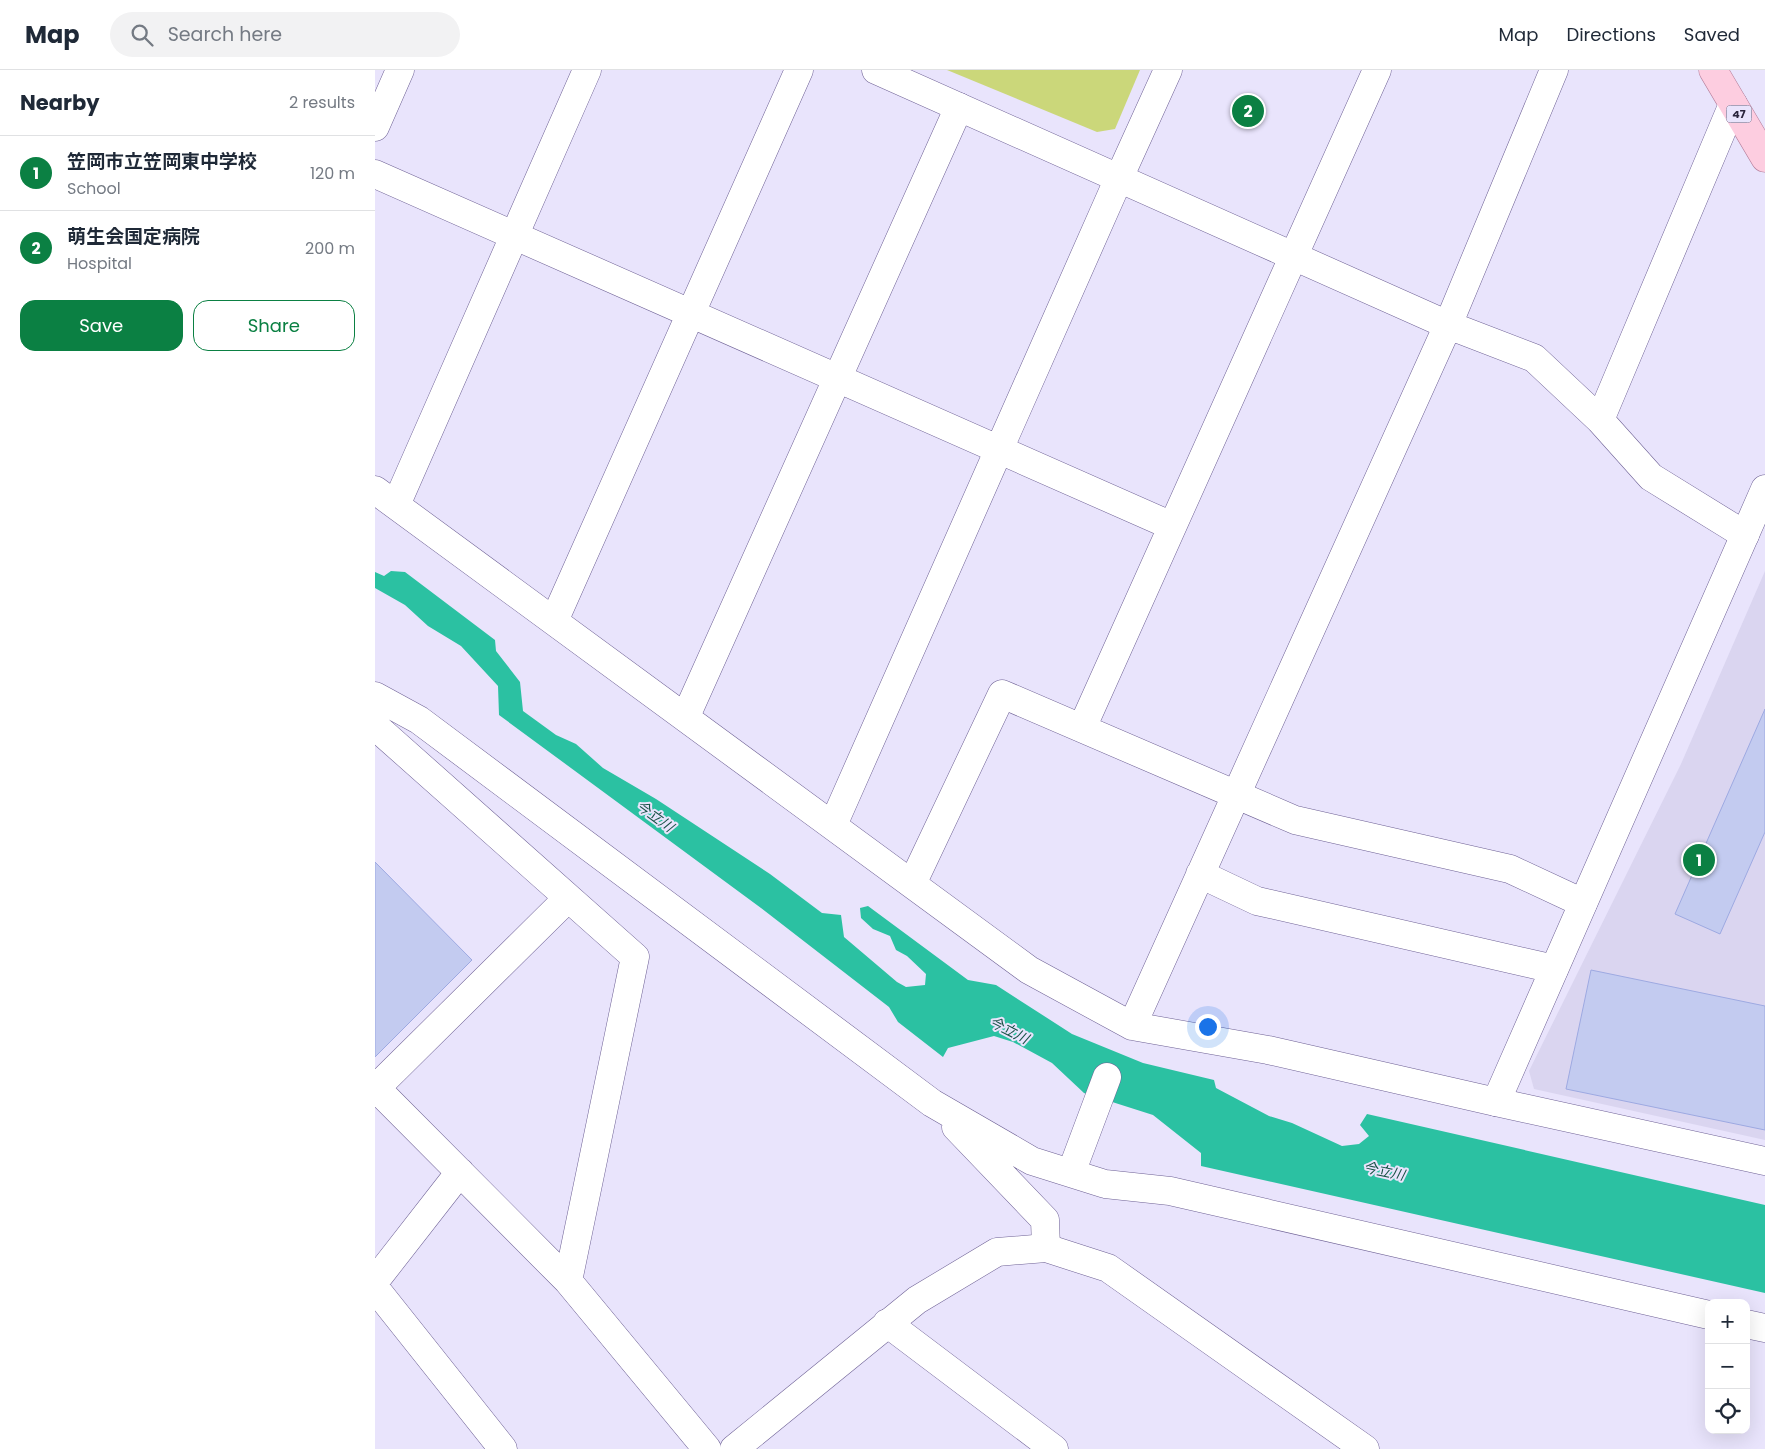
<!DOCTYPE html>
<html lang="en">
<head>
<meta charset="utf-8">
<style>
  :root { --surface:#fff; --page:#f2f2f3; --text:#1f2937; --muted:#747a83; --line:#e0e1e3; --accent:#0b8043 }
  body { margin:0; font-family:Poppins,"Noto Sans JP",sans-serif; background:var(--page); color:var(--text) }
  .controls { position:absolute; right:15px; bottom:15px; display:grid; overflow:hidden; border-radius:10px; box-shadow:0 5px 20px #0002 }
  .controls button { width:45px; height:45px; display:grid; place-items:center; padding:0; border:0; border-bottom:1px solid var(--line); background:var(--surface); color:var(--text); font:25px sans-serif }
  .you { position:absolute; left:832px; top:956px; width:18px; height:18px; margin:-12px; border:4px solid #fff; border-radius:50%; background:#1a73e8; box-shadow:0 0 0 8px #1a73e833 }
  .badge { display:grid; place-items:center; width:32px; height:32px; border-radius:50%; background:var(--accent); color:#fff; font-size:16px; font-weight:700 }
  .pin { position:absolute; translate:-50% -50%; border:2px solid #fff; box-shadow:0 1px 5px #0006 }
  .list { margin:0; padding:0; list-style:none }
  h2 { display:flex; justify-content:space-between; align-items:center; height:65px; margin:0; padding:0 20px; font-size:21px }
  h2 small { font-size:16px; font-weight:400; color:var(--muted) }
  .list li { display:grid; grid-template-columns:32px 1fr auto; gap:15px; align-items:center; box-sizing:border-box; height:75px; padding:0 20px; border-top:1px solid var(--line) }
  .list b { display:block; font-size:19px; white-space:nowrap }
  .list p { margin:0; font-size:16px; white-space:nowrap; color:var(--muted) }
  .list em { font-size:16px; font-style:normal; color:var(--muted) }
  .actions { display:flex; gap:10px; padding:15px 20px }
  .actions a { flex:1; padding:11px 0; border:1px solid var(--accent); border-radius:15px; text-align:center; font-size:18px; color:var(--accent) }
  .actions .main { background:var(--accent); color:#fff }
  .icon { flex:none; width:28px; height:28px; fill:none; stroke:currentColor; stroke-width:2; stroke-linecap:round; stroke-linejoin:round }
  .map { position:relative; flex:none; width:1390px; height:1379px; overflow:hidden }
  header { display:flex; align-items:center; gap:30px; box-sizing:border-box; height:70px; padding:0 25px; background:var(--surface); border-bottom:1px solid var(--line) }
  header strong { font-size:24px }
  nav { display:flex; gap:28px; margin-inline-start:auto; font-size:18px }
  .search { width:350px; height:45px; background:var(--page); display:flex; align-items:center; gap:12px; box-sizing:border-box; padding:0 18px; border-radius:28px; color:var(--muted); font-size:19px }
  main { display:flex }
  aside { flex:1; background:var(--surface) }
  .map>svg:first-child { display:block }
  .built { fill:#dad5f0 }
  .green { fill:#cbd77a }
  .water { fill:#2bc1a2 }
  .building { fill:#c3cbf0; stroke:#9da9e1 }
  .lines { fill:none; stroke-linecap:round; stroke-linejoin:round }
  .minor-casing { stroke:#6e6195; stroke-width:29 }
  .tertiary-casing { stroke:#6e6195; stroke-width:29 }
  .primary-casing { stroke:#b37d99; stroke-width:29 }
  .minor { stroke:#fff; stroke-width:28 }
  .tertiary { stroke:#fff; stroke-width:28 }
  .primary { stroke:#fdcde0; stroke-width:28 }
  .labels { text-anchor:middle; stroke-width:4; stroke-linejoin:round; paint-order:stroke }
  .shield { fill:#e9e4fc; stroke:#645e76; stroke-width:1 }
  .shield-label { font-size:11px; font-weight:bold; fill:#2b253c }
  .water-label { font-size:14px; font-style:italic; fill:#175144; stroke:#e9e4fc }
</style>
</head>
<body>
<header>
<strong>Map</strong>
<div class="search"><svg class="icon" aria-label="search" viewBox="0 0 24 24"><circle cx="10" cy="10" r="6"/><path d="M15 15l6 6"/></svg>Search here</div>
<nav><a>Map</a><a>Directions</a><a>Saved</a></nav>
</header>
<main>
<aside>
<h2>Nearby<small>2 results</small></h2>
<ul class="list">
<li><span class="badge">1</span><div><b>笠岡市立笠岡東中学校</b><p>School</p></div><em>120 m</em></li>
<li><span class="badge">2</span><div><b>萌生会国定病院</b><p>Hospital</p></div><em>200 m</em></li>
</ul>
<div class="actions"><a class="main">Save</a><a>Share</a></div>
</aside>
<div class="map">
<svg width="1390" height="1379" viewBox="0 0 1390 1379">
  <rect width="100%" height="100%" fill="#e9e4fc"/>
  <!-- built -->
  <path class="built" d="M1390,501V1070L1159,1019L1154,1001L1306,694Z"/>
  <!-- green -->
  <path class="green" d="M572,0H765L740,59L722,62Z"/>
  <!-- water -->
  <path class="water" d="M16,501L30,502L120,570L121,581L145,612L148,641L181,665L201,674L228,698L281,729L395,804L447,843L466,845L469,867L522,912L531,917L550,915L551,904L532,886L521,880L515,866L498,859L486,848L485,838L493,836L593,910L621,915L697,964L768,993L839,1010L841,1018L894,1046L917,1053L967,1076L984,1074L994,1066L985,1055L992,1044L1390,1135V1223L826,1096V1083L778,1045L709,1023L677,993L638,972L619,966L573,978L568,987L523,952L514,937L386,838L124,645L123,616L86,576L53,556L30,535L0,518V502L9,506Z"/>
  <!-- building -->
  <path class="building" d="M1390,639V762L1345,864L1300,844Z
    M0,792L97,890L0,987Z
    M1216,900L1390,936V1060L1191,1019Z"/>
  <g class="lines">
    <defs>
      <path id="minor" d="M0,57L25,0
        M0,104L797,456
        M1073,255L1159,288L1225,350L1276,407L1370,465
        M1225,350L1358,34
        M0,420L654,900L757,956L893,980L1121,1032
        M21,435L212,0
        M179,551L424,0
        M0,626L44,650L557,1033L657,1091L730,1114L795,1121L1334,1245
        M311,646L584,37
        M0,656L260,887L193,1211L332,1379
        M707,658L1002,0
        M458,755L744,108
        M825,804L882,831L1179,899
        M537,814L627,624L920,750L1135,799L1208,833
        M757,956L1073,255L1179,0
        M581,1057L670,1150L671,1178
        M696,1103L732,1007
        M0,1211L85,1102
        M193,1211L1,1018L193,828
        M0,1218L128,1379
        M512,1253L679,1379
        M1371,1254L1390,1258"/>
      <path id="tertiary" d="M501,0L1073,255
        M744,108L793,0
        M1390,419L1121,1032L1390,1091
        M359,1379L542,1230L622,1182L671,1178L733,1198L990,1379"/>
      <path id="primary" d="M1338,0L1390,88"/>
    </defs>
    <!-- minor casing -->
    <use href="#minor" class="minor-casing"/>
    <!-- tertiary casing -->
    <use href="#tertiary" class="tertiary-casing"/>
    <!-- primary casing -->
    <use href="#primary" class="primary-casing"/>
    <!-- minor -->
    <use href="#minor" class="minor"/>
    <!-- tertiary -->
    <use href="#tertiary" class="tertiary"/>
    <!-- primary -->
    <use href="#primary" class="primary"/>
  </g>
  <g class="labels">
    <!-- shield labels -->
    <rect class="shield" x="1351.5" y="35.5" width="25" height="17" rx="4"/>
    <g class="shield-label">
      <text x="1364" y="48">47</text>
    </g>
    <!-- water labels -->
    <g class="water-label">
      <text transform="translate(280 746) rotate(36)" y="5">今立川</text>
      <text transform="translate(634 960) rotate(27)" y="5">今立川</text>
      <text transform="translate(1009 1101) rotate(12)" y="5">今立川</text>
    </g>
  </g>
</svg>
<div class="controls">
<button>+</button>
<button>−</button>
<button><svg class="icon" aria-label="locate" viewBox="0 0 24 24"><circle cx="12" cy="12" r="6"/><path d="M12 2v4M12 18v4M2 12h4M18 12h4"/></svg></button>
</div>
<div class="you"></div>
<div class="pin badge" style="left:1324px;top:790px">1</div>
<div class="pin badge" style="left:873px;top:41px">2</div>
</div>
</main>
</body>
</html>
